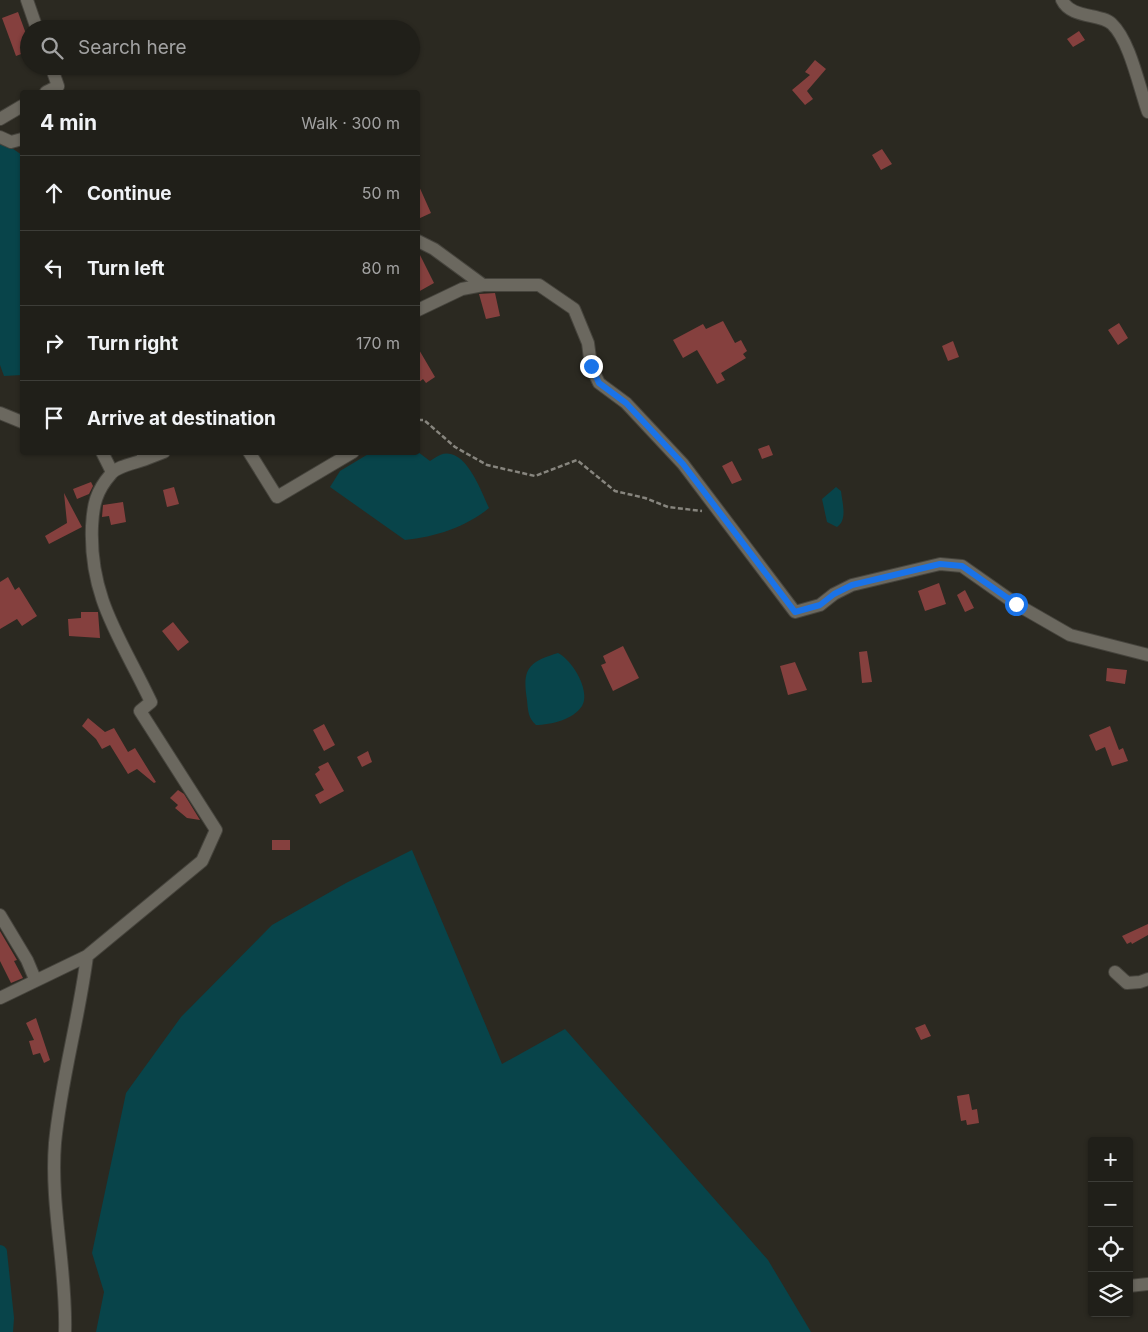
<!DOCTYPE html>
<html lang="en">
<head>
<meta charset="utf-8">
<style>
  :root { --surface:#201f19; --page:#2d2c26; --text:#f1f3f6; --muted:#a2a2a2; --line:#3d3d38 }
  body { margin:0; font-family:Inter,sans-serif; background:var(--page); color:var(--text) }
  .controls { position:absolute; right:15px; bottom:15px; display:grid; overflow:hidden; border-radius:5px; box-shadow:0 1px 4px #0004 }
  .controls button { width:45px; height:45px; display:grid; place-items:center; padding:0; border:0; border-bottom:1px solid var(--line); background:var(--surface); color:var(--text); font:25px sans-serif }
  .stop { position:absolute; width:15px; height:15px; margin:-11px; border:4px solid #1a73e8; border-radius:50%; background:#fff }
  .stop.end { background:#1a73e8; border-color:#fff; box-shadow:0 1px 5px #0008 }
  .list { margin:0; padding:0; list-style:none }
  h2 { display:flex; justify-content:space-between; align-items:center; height:65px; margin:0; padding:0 20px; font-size:21px }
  h2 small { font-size:16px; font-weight:400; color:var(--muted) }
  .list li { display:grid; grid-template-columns:32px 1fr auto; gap:15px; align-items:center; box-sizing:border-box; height:75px; padding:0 20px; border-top:1px solid var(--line) }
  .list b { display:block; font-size:19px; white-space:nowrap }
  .list em { font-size:16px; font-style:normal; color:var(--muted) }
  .icon { flex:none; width:28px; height:28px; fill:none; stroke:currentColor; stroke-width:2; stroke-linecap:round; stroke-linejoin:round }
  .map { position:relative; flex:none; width:1148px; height:1332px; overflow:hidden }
  .search { position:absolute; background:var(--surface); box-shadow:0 1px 4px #0004; left:20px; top:20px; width:400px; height:55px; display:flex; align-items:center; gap:12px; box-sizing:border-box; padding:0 18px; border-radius:28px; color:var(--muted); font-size:19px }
  .panel { position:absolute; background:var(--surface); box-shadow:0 1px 4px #0004; left:20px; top:90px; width:400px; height:365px; border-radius:5px }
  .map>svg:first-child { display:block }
  .water { fill:#08444a }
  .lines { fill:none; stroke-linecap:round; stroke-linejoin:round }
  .canal { stroke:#08444a; stroke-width:14 }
  .building { fill:#85403e }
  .minor-casing { stroke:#46443d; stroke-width:14 }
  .path { stroke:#87857e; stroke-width:2.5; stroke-dasharray:5 2.5; stroke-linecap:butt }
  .minor { stroke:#6b685f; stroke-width:12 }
  .route { stroke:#1a73e8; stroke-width:6 }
</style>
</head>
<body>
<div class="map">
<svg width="1148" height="1332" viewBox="0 0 1148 1332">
  <rect width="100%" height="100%" fill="#2b2921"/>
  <!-- water -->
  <path class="water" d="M0,140L22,155V375L4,376L0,365Z
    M418,452L430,461C433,459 436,457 440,455C465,445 481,491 489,508C466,527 435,537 405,540L330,487L340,471L370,453Z
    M836,487L841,491C842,502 848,520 837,527L827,522L822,499Z
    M558,653C572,660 591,690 582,706C574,719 551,725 536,725C528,718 528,710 527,700C522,669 528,662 558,653Z
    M412,850L502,1064L565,1029L768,1260L811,1332H96L104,1292L92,1253L126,1093L181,1017L272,925L346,883Z"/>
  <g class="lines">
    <!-- canal -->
    <path class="canal" d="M0,1252L7,1318L6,1332"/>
  </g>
  <!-- building -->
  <path class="building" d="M18,12L29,42V51L16,56L2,18Z
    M1079,31L1085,40L1073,47L1067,39Z
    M815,60L826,69L807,91L813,99L805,105L792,90L810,75L805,72Z
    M882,149L892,164L881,170L872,155Z
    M418,184L431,213L418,219Z
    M418,251L434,283L418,292Z
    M495,293L500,316L486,319L479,294Z
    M723,321L735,343L741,340L747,351L743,354L746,358L721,373L725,380L717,384L697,350L683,358L673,340L703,324L706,329Z
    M1119,323L1128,338L1118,345L1108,330Z
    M953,341L959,357L948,361L942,346Z
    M418,348L435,377L426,383L423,379L418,383Z
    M769,445L773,455L762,459L758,449Z
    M732,461L742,480L732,484L722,466Z
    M91,482L93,486L89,494L77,499L73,489Z
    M174,487L179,504L167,507L163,490Z
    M64,493L82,527L49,544L45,536L67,523Z
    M123,502L126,522L111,525L109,516L102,517L103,505Z
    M8,577L15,590L19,587L37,616L22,626L17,619L0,629V582Z
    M939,583L946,604L925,611L918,591Z
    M965,590L974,608L965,612L957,595Z
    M81,612H98L100,638L69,636L68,619L81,618Z
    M173,622L189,642L178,651L162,631Z
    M623,646L639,678L613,691L601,665L606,663L603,656Z
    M867,651L872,682L862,683L859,652Z
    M795,662L807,690L788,695L780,666Z
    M1107,668L1127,670L1125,684L1106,681Z
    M88,718L105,732L114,728L128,752L135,748L156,782L154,783L137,769L128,774L110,745L102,749L96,739L82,726Z
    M324,724L335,745L324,751L313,730Z
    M1110,726L1119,750L1123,748L1128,761L1112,766L1105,747L1096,751L1089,735Z
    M368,751L372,762L362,767L357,757Z
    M328,762L344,791L320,804L315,795L324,790L315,774L320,770L318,767Z
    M178,790L184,794L200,820L187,818L175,808L178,805L170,798Z
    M272,840H290V850H272Z
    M1148,924V935L1132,944L1131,942L1127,944L1122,936Z
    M0,931L17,960L14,961L23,978L11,983L0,961Z
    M36,1018L50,1060L44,1063L40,1053L33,1055L29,1041L34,1040L26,1023Z
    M925,1024L931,1036L921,1040L915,1028Z
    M969,1094L972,1110L977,1109L979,1123L967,1125L966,1120L961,1121L957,1096Z"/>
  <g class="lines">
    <defs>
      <path id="minor" d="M27,0L37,29
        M1062,0C1071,19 1101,13 1112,24C1130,41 1139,87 1148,112
        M46,92L58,86L51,66
        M0,119L22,106
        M0,137L11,142L22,139
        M418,241L434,249L483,285
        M418,310L462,289L483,285H539L574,309L588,343L591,366L599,383L626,403L683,464L795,612L820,605L834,594L852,585L940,564L962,566L1016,604L1070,635L1148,655
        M0,413L22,422
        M102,452L112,472
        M142,452L146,459L164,452
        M249,452L277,497L353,452
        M0,915L27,960L35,979
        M1115,972L1127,983L1140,982L1148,979
        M0,998L87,956L202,861L216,830L140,711L151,702C122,640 89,599 92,526C93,505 96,491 111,474C117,466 136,463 146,459
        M1129,1286L1148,1284
        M65,1332C67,1269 50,1206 55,1143C61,1080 79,1019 87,956"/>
    </defs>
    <!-- minor casing -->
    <use href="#minor" class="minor-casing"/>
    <!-- path -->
    <path class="path" d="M418,420H424L455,447L487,465L535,476L577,460L615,491L645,498L668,507L702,511"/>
    <!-- minor -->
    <use href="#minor" class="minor"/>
  </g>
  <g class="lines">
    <!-- route -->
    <path class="route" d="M591,366L599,383L626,403L683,464L795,612L820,605L834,594L852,585L940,564L962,566L1016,604"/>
  </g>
</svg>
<div class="controls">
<button>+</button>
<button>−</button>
<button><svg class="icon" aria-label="locate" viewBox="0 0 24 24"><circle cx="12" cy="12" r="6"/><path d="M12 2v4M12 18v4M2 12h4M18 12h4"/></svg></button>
<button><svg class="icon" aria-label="layers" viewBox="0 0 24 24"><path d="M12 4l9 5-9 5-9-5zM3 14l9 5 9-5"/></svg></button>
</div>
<div class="stop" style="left:1016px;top:604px"></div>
<div class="stop end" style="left:591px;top:366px"></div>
<div class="search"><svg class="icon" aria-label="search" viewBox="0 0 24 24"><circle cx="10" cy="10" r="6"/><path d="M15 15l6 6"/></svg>Search here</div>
<section class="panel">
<h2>4 min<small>Walk · 300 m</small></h2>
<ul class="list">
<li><svg class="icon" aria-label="ahead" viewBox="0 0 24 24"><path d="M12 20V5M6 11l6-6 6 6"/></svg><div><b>Continue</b></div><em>50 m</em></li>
<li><svg class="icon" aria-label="left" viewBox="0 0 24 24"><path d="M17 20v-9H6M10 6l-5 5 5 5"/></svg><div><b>Turn left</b></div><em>80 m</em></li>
<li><svg class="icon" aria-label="right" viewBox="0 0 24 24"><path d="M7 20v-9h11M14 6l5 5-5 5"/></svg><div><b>Turn right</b></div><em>170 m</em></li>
<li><svg class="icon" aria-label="arrive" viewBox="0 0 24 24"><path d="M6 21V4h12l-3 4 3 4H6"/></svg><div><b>Arrive at destination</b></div></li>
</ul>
</section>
</div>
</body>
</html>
